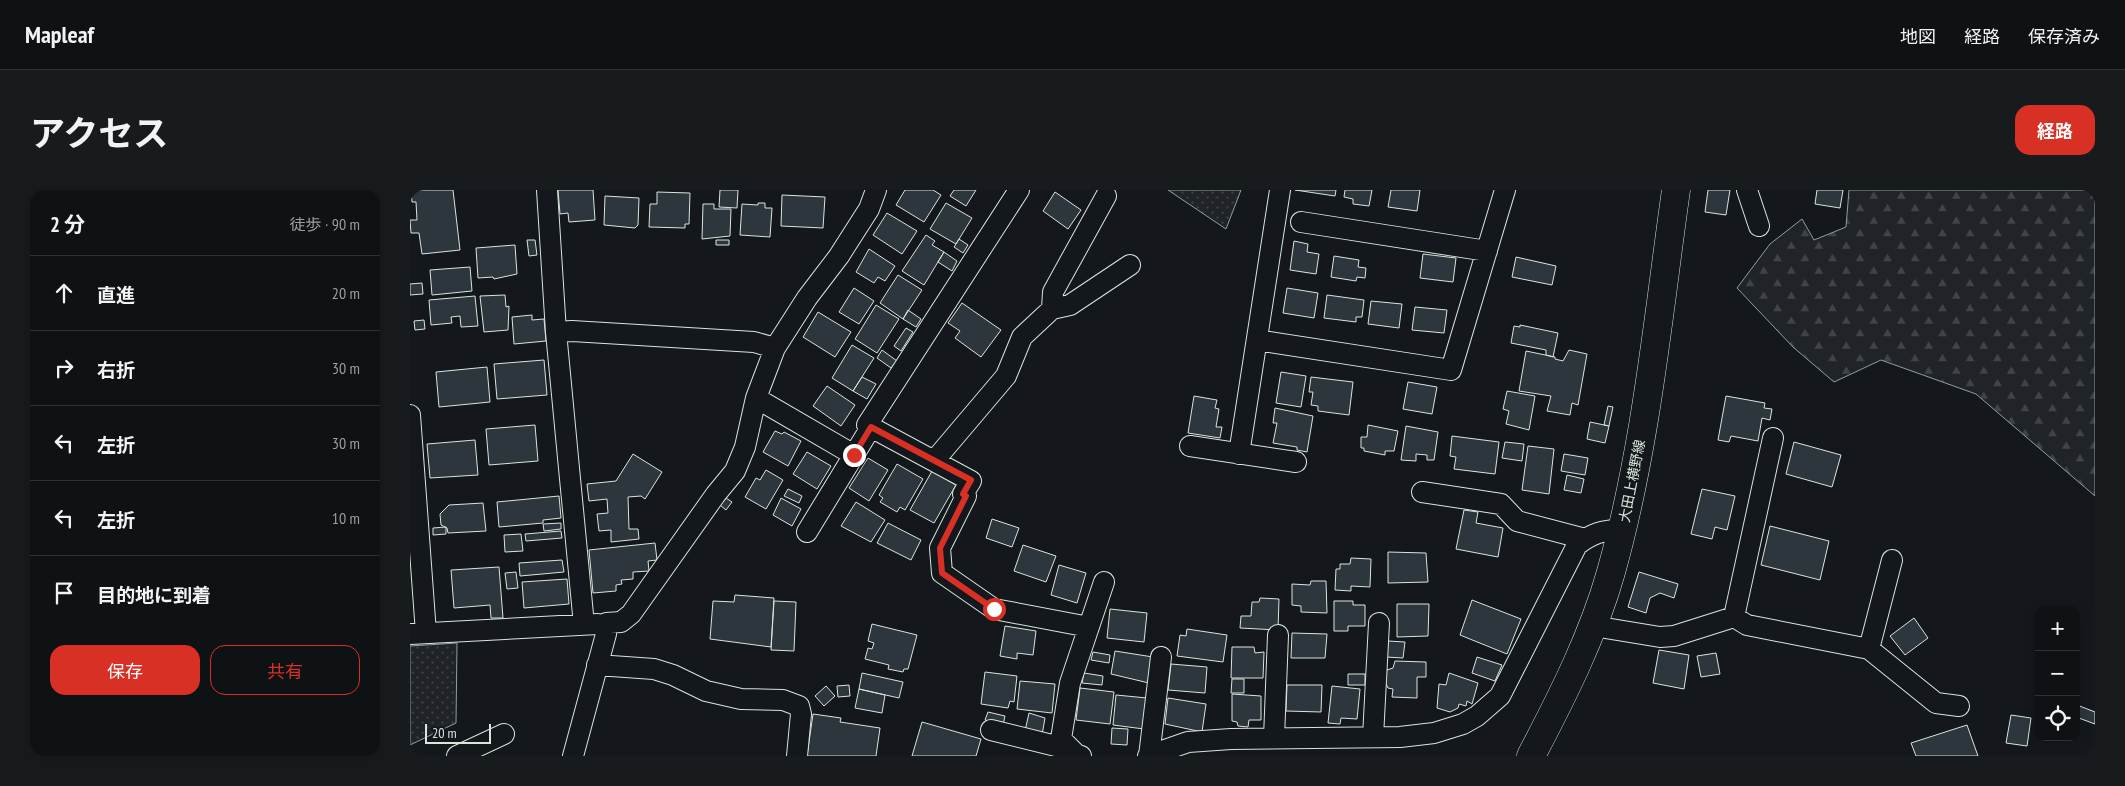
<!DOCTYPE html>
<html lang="ja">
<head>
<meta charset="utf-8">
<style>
  :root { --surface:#0f1215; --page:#181b1e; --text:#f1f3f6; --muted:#9b9ea0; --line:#2f3234; --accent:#d93025 }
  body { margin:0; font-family:"PT Sans Narrow","Noto Sans JP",sans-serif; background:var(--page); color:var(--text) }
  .controls { position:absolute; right:15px; bottom:15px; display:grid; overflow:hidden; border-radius:10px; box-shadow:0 2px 12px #0003 }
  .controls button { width:45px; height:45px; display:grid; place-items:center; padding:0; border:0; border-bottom:1px solid var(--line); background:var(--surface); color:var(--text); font:25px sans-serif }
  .scale { position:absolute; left:15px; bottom:12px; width:66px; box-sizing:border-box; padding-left:5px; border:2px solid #d8e6dc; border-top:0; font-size:14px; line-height:18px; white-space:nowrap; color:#d8e6dc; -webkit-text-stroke:4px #14181c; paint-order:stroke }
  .stop { position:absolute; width:15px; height:15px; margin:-11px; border:4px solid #d93025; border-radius:50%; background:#fff }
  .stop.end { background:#d93025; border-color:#fff; box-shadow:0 1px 5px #0008 }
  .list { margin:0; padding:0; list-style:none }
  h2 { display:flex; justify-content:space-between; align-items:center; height:65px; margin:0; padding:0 20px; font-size:21px }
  h2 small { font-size:16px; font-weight:400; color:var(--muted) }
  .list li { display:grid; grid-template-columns:32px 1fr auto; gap:15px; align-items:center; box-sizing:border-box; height:75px; padding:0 20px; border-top:1px solid var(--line) }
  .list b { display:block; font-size:19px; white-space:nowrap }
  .list em { font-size:16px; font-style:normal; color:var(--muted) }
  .actions { display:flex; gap:10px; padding:15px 20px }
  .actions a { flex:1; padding:11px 0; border:1px solid var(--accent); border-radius:15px; text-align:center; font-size:18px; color:var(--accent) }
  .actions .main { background:var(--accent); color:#fff }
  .icon { flex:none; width:28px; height:28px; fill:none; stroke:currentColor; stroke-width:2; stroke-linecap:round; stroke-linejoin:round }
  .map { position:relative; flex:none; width:1685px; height:566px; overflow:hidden; border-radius:15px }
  header { display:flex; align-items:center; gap:30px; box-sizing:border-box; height:70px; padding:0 25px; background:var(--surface); border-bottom:1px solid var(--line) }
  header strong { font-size:24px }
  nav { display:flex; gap:28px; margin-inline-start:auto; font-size:18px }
  .intro { display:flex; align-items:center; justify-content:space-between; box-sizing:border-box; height:120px; padding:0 30px }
  h1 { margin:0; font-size:35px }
  .button { padding:12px 22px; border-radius:15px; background:var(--accent); color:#fff; font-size:18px; font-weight:700 }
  main { display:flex; gap:30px; padding:0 30px }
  aside { flex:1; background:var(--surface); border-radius:15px; box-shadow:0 2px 12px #0003 }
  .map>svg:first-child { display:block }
  .grass { fill:url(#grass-dots); stroke:#939e99 }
  .forest { fill:url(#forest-firs); stroke:#939e99 }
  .building { fill:#2c363c; stroke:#d8e6dc }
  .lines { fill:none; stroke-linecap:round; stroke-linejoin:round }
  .minor-casing { stroke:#d8e6dc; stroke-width:22 }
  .secondary-casing { stroke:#d8e6dc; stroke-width:29 }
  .minor { stroke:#14181c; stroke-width:20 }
  .secondary { stroke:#14181c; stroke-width:28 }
  .route { stroke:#d93025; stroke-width:6 }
  .labels { text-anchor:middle; stroke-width:4; stroke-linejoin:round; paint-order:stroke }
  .street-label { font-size:14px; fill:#d8e6dc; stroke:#14181c }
</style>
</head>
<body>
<header>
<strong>Mapleaf</strong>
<nav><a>地図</a><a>経路</a><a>保存済み</a></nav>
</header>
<div class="intro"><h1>アクセス</h1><a class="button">経路</a></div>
<main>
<aside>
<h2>2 分<small>徒歩 · 90 m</small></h2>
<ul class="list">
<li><svg class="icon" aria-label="ahead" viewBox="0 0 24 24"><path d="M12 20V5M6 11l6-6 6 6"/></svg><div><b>直進</b></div><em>20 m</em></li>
<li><svg class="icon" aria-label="right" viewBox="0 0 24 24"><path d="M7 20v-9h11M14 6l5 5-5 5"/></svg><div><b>右折</b></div><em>30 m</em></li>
<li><svg class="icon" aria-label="left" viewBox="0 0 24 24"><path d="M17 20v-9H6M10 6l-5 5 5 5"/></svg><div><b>左折</b></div><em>30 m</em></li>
<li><svg class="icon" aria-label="left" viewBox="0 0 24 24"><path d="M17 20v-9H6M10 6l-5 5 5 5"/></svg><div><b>左折</b></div><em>10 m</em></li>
<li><svg class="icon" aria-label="arrive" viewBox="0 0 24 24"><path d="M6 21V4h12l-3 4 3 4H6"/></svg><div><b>目的地に到着</b></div></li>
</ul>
<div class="actions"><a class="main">保存</a><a>共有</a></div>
</aside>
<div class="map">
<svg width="1685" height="566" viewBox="0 0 1685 566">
  <defs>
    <pattern id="grass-dots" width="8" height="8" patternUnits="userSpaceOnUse" patternTransform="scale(1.25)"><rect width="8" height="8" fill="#202428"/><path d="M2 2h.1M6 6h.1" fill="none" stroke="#404447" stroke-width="1.8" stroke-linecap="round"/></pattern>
    <pattern id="forest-firs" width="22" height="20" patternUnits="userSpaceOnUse" patternTransform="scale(1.25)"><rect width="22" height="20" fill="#202428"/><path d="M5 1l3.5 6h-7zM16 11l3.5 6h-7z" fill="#404447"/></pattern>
  </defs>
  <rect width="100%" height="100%" fill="#14181c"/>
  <!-- grass -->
  <path class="grass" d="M758,0H831L816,39Z
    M47,453L46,533L0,555V456Z"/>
  <!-- forest -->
  <path class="forest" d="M1439,0H1685V306L1566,204L1471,170L1424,192L1383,157L1327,98L1360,54L1392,29L1404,50L1436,37Z"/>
  <!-- building -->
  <path class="building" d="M1,0H43L50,60L12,64L9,43H1L0,30H7L6,12H2Z
    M148,0H183L185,30L159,32L158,23L150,24Z
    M310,0H328L327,18L309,17Z
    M495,0H523L531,5L514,32L486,15Z
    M544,0H566L556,16L540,6Z
    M885,0H926L925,6Z
    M935,0H962L959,16L943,14V9L934,7Z
    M981,0H1010L1007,21L978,17Z
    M1298,0H1320L1316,25L1295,22Z
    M1407,0H1433L1430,18L1405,14Z
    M247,2L280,3L279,34H275V38L239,37L240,14H247Z
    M645,2L671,20L658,39L633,21Z
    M372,5L415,7L413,38L371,36Z
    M195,6L229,8L228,35L225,38L194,35Z
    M348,13H355V18H362L360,47L330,45L332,14L348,15Z
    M536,13L562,28L546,54L520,39Z
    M293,14H304V19H321L320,46L292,49Z
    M477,23L507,41L492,64L463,45Z
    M516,45L525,51L522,55L534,62L514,95L492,81Z
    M549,49L558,55L553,63L544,57Z
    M117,50H125L127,65L119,66Z
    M306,50H319V55H306Z
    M884,51L898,54L897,62L909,64L906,84L880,80Z
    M105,55L107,84L84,89L83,87L68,88L66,58Z
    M459,59L485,76L475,91L468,87L464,93L446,82Z
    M534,62L547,71L542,81L528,72Z
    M1013,64L1046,68L1043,92L1010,88Z
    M924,66L949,70L948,77L956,78L955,88L947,87L946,91L921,87Z
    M1106,67L1146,76L1142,95L1102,87Z
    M60,77L62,101L22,105L20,80Z
    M488,85L512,100L493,129L470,113Z
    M12,93L13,104L0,105V94Z
    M444,98L464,111L449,134L429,122Z
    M877,98L908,103L904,128L873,123Z
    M95,105L96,117L99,116L98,140L74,142L70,106Z
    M917,105L954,110L952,127H946V132L914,128Z
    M65,106L68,136L51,137L50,126L41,127L42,133L21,135L19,110Z
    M961,111L992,114L989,138L958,134Z
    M552,113L591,140L571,167L545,148L550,141L538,133Z
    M466,115L489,129L467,163L445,149Z
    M1005,117L1037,120L1034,143L1002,140Z
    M498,120L511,129L506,137L493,129Z
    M408,122L441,142L425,167L393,147Z
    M122,125V130L134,129L136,151L104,154L102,127Z
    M14,130L15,139L5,140L4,131Z
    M1110,135L1148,143L1143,167L1136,165V160L1101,153L1104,136L1110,137Z
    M496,138L503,142L491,161L484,156Z
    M442,155L464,168L443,201L422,188Z
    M472,160L487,171L481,178L467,168Z
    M1159,160L1177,164L1168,215L1162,213L1160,225L1137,221L1141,206L1109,201L1116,161L1145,167V169L1153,171Z
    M134,170L137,205L87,209L84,174Z
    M77,177L80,212L29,217L26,182Z
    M871,182L896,186L891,217L866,213Z
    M452,187L466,194L457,209L443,201Z
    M901,187L943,192L939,225L908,221V216L901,215L903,202H899Z
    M998,192L1027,197L1022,224L993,219Z
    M417,196L445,215L431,236L403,216Z
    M1097,201L1125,206L1119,240L1096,234L1099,221L1093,219Z
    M784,206L807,210L805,218L809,219L806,237H812L810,248L778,243Z
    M1316,206L1355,213L1354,218L1362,219L1360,230L1352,228L1348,251L1321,246L1319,252L1308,250Z
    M1198,216L1203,217L1199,236L1194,235Z
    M865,218L903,226L897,262L887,260V257L863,253L867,233H863Z
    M1180,232L1199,236L1195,253L1177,249Z
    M125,235L128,271L79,275L76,239Z
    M958,235L988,241L984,261H975V265L954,261V258H951V247H957Z
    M996,236L1028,242L1024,270H1017V265L1006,264V271L991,270Z
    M365,241L372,244L374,242L391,251L378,276L353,262Z
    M1042,246L1089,252L1085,284L1044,279L1046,267L1040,266Z
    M65,250L68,285L20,288L17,254Z
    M1095,252L1114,254L1112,271L1092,268Z
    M1384,252L1431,265L1422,297L1376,284Z
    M1118,256L1144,259L1139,304L1112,300Z
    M397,262L421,276L407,299L383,284Z
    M223,264L252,282L235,309L231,306L218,307L219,339H228L229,349L201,352V340L189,341L187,324L198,323L197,309L179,311L177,294L206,291Z
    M1154,264L1178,268L1175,285L1151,281Z
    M458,268L478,280L459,311L439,298Z
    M487,274L513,289L495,320L490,317L487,322L470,312L473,308L469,305Z
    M356,280L373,290L356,319L335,307L346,288L350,290Z
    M522,281L546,295L524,333L500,320Z
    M1157,285L1174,289L1171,303L1154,300Z
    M378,299L392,306L389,313L374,306Z
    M1292,299L1325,306L1317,340L1305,337L1302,349L1281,344Z
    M149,306L151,328L133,330V333L89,337L87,312Z
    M316,308L322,312L316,320L310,315Z
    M371,308L391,319L382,336L363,325Z
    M446,312L475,330L461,352L431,336Z
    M73,313L76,341L38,343L37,338L31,335L30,324L39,315Z
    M1054,320L1068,322L1066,333L1093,338L1088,367L1046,359Z
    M582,329L609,338L602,357L576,348Z
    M151,333V339L134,341L133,334Z
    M478,333L511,350L501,370L467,353Z
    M1360,336L1419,351L1410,390L1351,375Z
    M36,337V344L23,345V338Z
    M151,341L152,348L116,351L115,344Z
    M111,344L113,361L95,362L94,345Z
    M245,353L247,370L238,371L239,381L223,382V389L211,390L212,394L206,395V401L183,403L179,360Z
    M613,355L646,366L636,392L604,381Z
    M978,362L1016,363L1018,392L978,393Z
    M941,368L961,369L960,397L941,396V401L925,400L926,379H930V374H940Z
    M152,370L154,382L110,386L109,373Z
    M649,375L676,383L667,413L641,405Z
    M89,377L93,428H81L80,415L44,418L41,380Z
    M106,382L108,398L97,399L95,383Z
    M1229,382L1268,394L1264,408L1250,403L1240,408L1236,423L1218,417Z
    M157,389L159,414L114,418L112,392Z
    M901,391H916L917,423L891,422V416L882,415V394L900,395Z
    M325,405L364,408L361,457L300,449L303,411L324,412Z
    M850,408L869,409L868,440L830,438L831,426H841L842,412H849Z
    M1062,410L1111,429L1097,464L1050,445Z
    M364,411L386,412L384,461L361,460Z
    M924,411H943V415H955V436H938V441H924Z
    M987,414H1019L1018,446L987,447Z
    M700,419L737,423L734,452L697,448Z
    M1504,428L1518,448L1495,465L1480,446Z
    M462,434L507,445L498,479H494L493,482L478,479L479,475L455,469L458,458L462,459L464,453L458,451Z
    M595,436L626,441L623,465L607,463V469L590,466Z
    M777,439L817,445L813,472L767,466L770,445L776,446Z
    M882,443L917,444L915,468H881Z
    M978,451L995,452L993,468L976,467Z
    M822,457H844L845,463L854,462L853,488H821Z
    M1249,460L1279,465L1274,499L1243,493Z
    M705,461L743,467L739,493L701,484Z
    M683,462L700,465L699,473L681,470Z
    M1306,463L1310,484L1291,487L1287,466Z
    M1067,467L1092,475L1085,491L1062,483Z
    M985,471L1016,472V487H1007V508L982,507L983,499L978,498L974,490L977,480L983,478Z
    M761,474L797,477L795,503L758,500Z
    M575,482L607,486L604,512L600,511L598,518L571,514Z
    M452,483L493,492L489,508L449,499Z
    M674,483L693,486L692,495L672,493Z
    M1039,483L1068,493L1062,514L1057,511L1056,516L1049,514L1048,518L1040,522L1027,518L1029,494L1036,495Z
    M938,484H955V495H938Z
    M822,489H834V503H821Z
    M610,491L645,494L642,523L607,519Z
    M439,495L440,506L428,507L427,496Z
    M877,495H912L911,522L876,521Z
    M416,496L425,506L414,516L405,506Z
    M922,496L950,499L947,529L931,528L930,534L918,533Z
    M670,498L704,502L700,534L666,530Z
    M449,499L475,505L472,523L445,518Z
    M822,504L851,506V530H839L838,537L828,536L827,532L822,531Z
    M706,505L737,508L734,539L703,535Z
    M758,508L796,514L792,542L755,534Z
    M1667,515L1685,522V534L1666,527Z
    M578,522L595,526L593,535L575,530Z
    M619,523L635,528L632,545L615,541Z
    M403,524L431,528L430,532L470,538L466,566H397Z
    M1601,525L1621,528L1617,556L1596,553Z
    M512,532L571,549L566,566H502Z
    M1557,535L1568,566H1506L1501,553Z
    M702,538L718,539L717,555L701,554Z"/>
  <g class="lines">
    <defs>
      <path id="minor" d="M137,0L146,142L174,435
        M609,0L457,235L561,291L553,304L556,306L530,358L532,383L584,419L679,437
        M1337,0L1349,36
        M891,32L1077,61
        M642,119L643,102L696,6
        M146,142L162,141L344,152L365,158
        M847,150L1041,180L1095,0
        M346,208L444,265
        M0,225L16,443
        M780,256L886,272
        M829,264L870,0
        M524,271L596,186L612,147L642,119L660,115L720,75
        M1012,302L1091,314L1107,331L1175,349
        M397,342L461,237
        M1324,427L1337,435L1459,459L1526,513L1549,516
        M1324,427L1363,248
        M1183,436L1250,447L1264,446L1324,427
        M0,444L188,434
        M1459,459L1482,370
        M187,475L244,479L263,485L296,501L331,509L373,510L389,516L391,524L387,566
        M581,540L662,560
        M963,547L969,433
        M864,548L868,445
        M47,566L94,544
        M163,566L196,444V433L211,432L221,424L306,304L325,281L335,257L346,208L365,158L397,108L429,66L459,19L466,0
        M671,566L667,565L651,549L660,493L694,392
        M738,566L778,552L821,549L990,547L1024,543L1053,534L1067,526L1090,506L1167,355C1181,344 1194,339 1212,340
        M739,566L751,467"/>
      <path id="secondary" d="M1121,566C1152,507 1183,446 1201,382C1236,258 1248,127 1266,0"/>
    </defs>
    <!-- minor casing -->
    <use href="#minor" class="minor-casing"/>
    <!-- secondary casing -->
    <use href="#secondary" class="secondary-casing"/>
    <!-- minor -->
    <use href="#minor" class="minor"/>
    <!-- secondary -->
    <use href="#secondary" class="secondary"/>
  </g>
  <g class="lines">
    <!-- route -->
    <path class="route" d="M444,265L461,237L561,290L553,304L556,306L530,358L532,383L584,419"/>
  </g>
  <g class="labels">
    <!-- street labels -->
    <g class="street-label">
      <text transform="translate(1222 291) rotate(-79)" y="5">大田上横野線</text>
    </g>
  </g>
</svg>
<div class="controls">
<button>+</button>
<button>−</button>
<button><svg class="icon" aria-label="locate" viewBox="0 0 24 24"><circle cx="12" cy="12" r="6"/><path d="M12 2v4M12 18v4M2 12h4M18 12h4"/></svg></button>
</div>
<div class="scale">20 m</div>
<div class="stop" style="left:584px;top:419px"></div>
<div class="stop end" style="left:444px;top:265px"></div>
</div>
</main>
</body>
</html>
